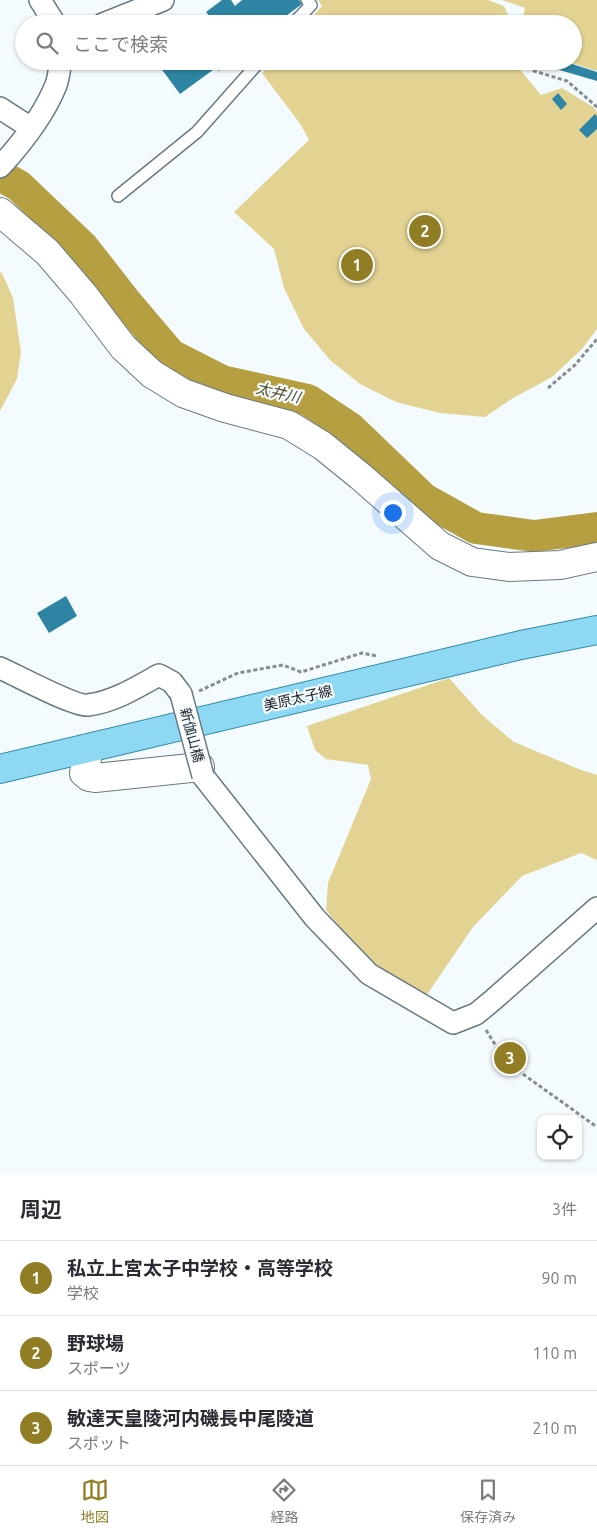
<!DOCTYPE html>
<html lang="ja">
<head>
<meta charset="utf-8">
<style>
  :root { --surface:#fff; --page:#f2f2f3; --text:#2b2b33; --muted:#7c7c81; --line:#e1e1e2; --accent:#917e24 }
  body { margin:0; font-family:Ubuntu,"Noto Sans JP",sans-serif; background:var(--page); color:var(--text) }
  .controls { position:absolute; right:15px; bottom:15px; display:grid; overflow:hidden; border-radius:10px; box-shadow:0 1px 4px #0004 }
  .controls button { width:45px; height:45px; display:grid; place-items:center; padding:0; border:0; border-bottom:1px solid var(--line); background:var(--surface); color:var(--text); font:25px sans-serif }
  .you { position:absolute; left:392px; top:512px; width:18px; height:18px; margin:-12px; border:4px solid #fff; border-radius:50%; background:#1a73e8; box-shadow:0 0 0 8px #1a73e833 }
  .badge { display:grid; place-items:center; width:32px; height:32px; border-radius:50%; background:var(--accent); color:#fff; font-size:16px; font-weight:700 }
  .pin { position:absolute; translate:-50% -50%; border:2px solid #fff; box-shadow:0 1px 5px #0006 }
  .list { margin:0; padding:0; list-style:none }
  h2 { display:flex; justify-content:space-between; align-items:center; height:65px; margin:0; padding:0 20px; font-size:21px }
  h2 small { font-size:16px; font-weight:400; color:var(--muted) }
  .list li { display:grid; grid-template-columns:32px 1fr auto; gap:15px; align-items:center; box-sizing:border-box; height:75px; padding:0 20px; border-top:1px solid var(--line) }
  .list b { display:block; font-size:19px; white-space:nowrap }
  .list p { margin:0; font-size:16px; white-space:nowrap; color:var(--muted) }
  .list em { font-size:16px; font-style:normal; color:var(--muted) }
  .icon { flex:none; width:28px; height:28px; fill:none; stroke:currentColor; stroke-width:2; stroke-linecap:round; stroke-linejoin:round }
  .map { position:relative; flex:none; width:597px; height:1175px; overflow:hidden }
  .search { position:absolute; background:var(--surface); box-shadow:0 1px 4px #0004; left:15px; right:15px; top:15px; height:55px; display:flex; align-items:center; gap:12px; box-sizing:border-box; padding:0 18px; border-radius:28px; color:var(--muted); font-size:19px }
  .sheet { height:290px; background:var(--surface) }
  nav { display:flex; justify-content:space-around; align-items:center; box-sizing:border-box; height:70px; border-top:1px solid var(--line); background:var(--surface); font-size:14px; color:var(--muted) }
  nav a { display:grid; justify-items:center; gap:2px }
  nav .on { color:var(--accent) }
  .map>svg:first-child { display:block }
  .green { fill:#e2d392 }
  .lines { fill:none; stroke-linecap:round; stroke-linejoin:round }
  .river { stroke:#b59f41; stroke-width:32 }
  .building { fill:#2d84a3 }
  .service-casing { stroke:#697980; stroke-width:14 }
  .minor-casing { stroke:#697980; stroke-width:24 }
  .tertiary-casing { stroke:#697980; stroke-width:30 }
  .primary-casing { stroke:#3388a5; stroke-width:30 }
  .path { stroke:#868c90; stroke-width:3; stroke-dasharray:4 2.5; stroke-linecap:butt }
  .service { stroke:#fff; stroke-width:11 }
  .minor { stroke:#fff; stroke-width:21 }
  .tertiary { stroke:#fff; stroke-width:28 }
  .primary { stroke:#8dd9f4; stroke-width:28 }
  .minor-bridge-casing { stroke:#697980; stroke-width:24; stroke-linecap:butt }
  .minor-bridge { stroke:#fff; stroke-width:21 }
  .labels { text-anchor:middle; stroke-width:4.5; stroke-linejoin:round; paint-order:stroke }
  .street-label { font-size:14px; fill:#191f22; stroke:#f4fbff }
  .water-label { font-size:15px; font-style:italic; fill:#564c25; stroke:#f4fbff }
</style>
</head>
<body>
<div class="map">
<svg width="597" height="1175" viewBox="0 0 597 1175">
  <rect width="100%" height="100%" fill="#f4fbff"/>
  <!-- green -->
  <path class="green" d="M318,0H488L504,6L512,23L306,24L322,6Z
    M502,0H597V71L565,61H573V24H521L525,8Z
    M273,61H513L541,95L562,88L593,107L597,112V329L582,349L552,377L513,398L485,417L440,413L396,402L360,384L331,361L304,329L284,288L274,249L234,212L309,140L301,125L262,73Z
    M0,272L2,273L13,298L21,352L17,379L0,411Z
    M449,678L482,715L514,742L581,770L597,775V860L581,853L522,876L473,927L426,996L370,965L326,910L328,883L371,779L368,765L326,759L315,750L307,726Z"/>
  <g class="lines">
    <!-- river -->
    <path class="river" d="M0,175L19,186L83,247L126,302L171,355L222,381L308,400L350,428L424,499L476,528L534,536L597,528"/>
  </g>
  <!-- building -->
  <path class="building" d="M222,0H231L235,6L242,0H299L302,4L275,24H205L211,18L206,12Z
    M160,61H232L219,71L217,67L180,94L157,63Z
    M563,61L597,72V81L532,62Z
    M558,93L567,104L561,110L552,99Z
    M595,114L597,116V129L587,138L579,130Z
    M66,596L77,616L49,633L37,613Z"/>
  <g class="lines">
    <defs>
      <path id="service" d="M293,24L311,5L307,0
        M118,196L197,132L260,61"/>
      <path id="minor" d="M40,0L55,24
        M103,24L163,0
        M0,108L31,128
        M0,167C22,143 44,115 56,85C59,77 59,69 61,61
        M0,668C16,675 75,707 88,705C114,702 137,687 159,675L172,682L181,694
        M203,776L315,918L369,974L453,1023L476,1014L493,1000L597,908"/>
      <path id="tertiary" d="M0,212L47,252L83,294L123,347L152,374L183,393L225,408L289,425L323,446L360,476L440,546L472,562L509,567L560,565L597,557
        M89,748L84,773L89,777L95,778L200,767"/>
      <path id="primary" d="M0,769L521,645L597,630"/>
    </defs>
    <!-- service casing -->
    <use href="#service" class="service-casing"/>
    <!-- minor casing -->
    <use href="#minor" class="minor-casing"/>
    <!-- tertiary casing -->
    <use href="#tertiary" class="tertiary-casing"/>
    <!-- primary casing -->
    <use href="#primary" class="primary-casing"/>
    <!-- path -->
    <path class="path" d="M524,61L534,71L567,81L597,107
      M548,388L575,365L597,339
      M199,691L238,673L283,665L301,672L362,653L377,656
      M486,1030L506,1062L597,1127"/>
    <!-- service -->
    <use href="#service" class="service"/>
    <!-- minor -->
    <use href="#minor" class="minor"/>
    <!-- tertiary -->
    <use href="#tertiary" class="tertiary"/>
    <!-- primary -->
    <use href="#primary" class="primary"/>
    <defs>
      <path id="minor-bridge" d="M181,694L203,776"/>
    </defs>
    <!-- minor-bridge casing -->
    <use href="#minor-bridge" class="minor-bridge-casing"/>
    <!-- minor-bridge -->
    <use href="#minor-bridge" class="minor-bridge"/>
  </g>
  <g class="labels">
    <!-- street labels -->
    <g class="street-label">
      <text transform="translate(298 698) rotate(-13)" y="5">美原太子線</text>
      <text transform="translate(192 735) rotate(75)" y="5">新伽山橋</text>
    </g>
    <!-- water labels -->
    <g class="water-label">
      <text transform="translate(278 393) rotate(13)" y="5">太井川</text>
    </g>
  </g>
</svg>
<div class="controls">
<button><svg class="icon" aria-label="locate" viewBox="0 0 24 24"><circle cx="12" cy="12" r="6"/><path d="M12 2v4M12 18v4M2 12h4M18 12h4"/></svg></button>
</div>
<div class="you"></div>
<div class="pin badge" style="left:357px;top:265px">1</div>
<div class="pin badge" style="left:425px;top:231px">2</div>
<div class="pin badge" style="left:510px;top:1058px">3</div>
<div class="search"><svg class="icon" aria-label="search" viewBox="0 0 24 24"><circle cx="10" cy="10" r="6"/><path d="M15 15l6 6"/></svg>ここで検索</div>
</div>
<section class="sheet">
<h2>周辺<small>3件</small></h2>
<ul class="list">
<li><span class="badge">1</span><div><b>私立上宮太子中学校・高等学校</b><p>学校</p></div><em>90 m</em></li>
<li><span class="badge">2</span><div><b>野球場</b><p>スポーツ</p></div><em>110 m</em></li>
<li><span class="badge">3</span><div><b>敏達天皇陵河内磯長中尾陵道</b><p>スポット</p></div><em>210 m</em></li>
</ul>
</section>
<nav>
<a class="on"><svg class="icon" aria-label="map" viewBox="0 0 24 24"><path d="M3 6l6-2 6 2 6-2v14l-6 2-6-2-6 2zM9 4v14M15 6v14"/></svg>地図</a>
<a><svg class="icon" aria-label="directions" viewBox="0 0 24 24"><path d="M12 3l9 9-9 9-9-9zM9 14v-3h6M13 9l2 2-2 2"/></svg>経路</a>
<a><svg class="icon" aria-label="saved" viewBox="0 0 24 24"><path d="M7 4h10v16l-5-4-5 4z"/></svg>保存済み</a>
</nav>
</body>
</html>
